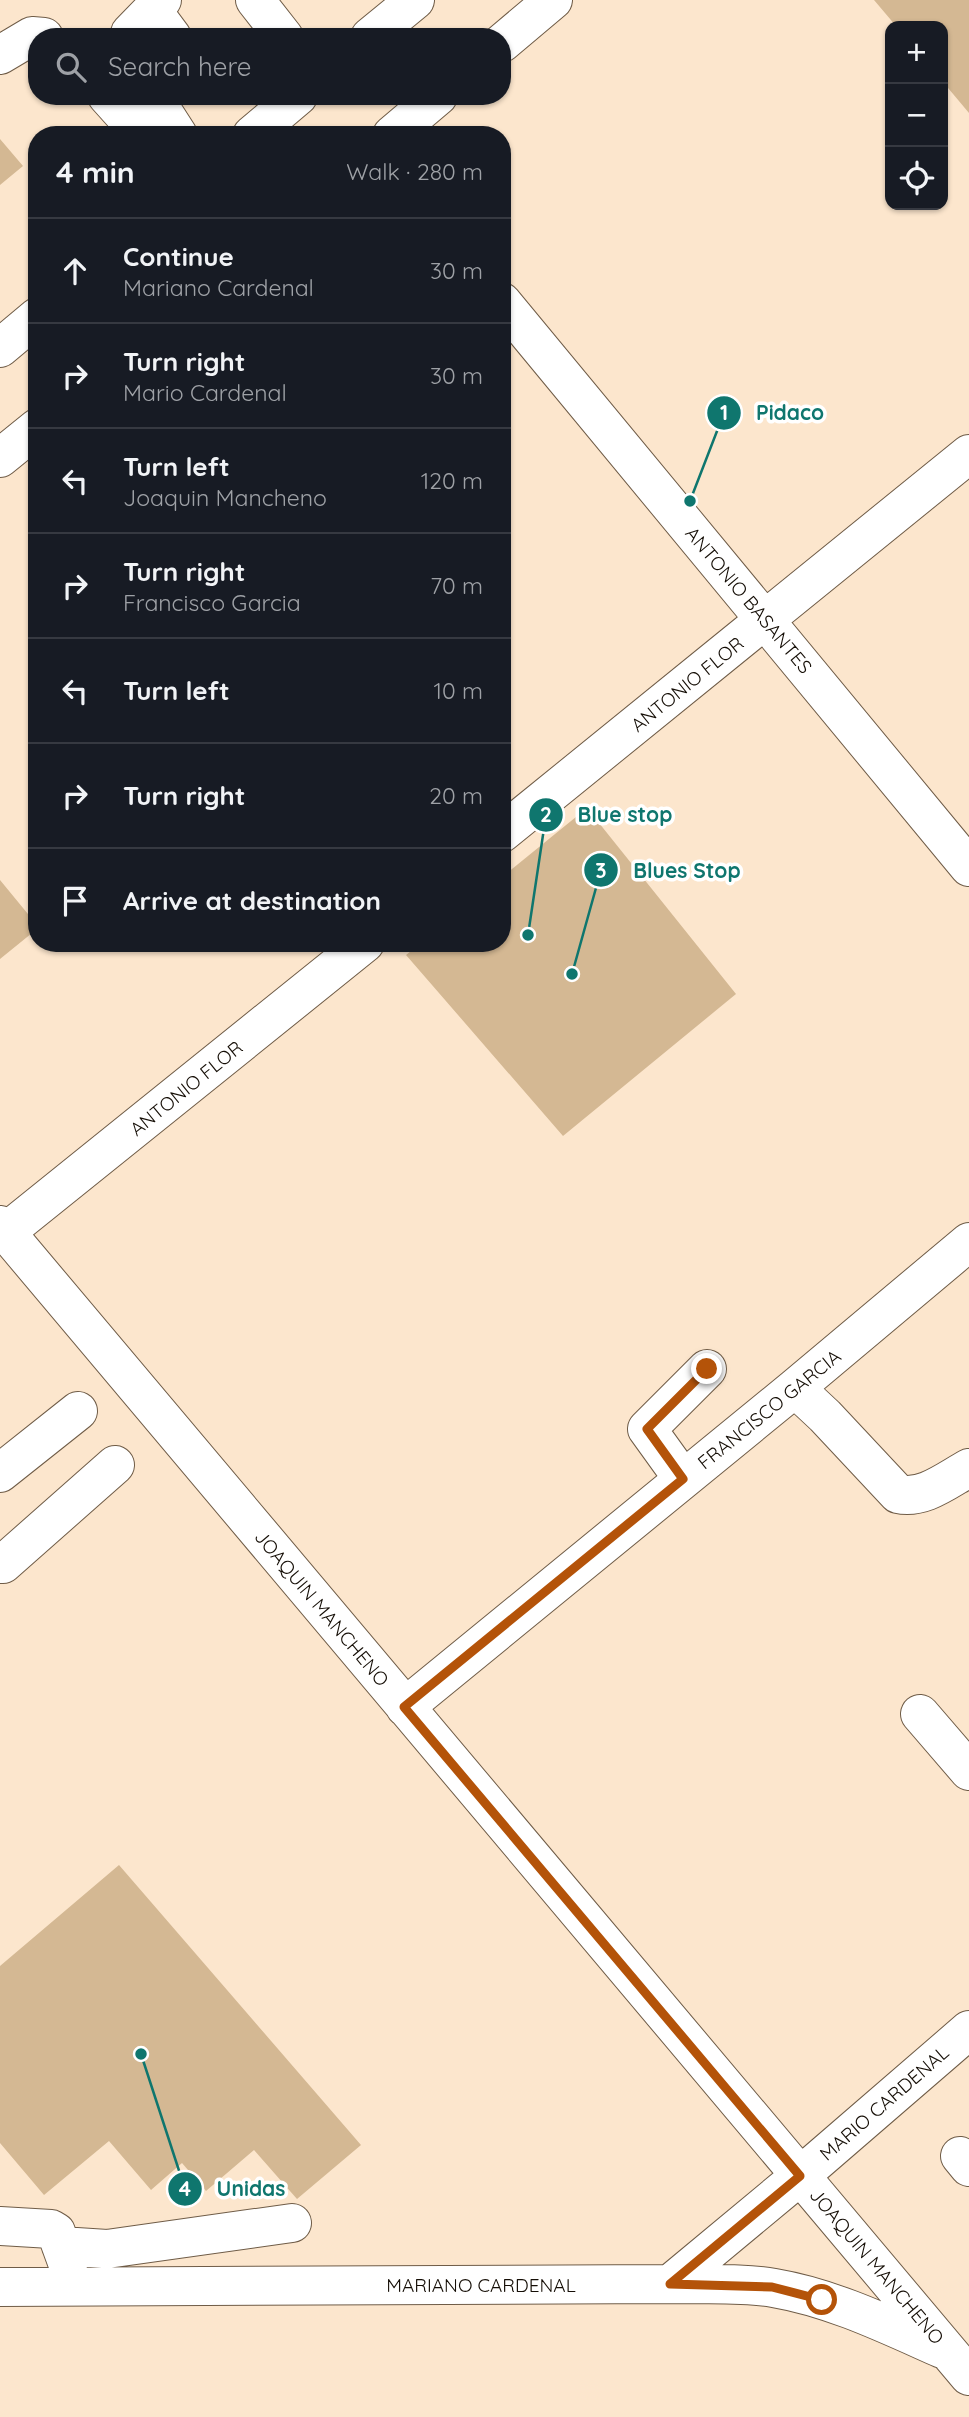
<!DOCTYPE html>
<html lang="en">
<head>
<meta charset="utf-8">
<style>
  :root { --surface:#171b24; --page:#242831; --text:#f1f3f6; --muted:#9ea1a6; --line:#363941 }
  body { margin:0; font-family:Quicksand,sans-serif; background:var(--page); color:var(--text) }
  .controls { position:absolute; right:21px; top:21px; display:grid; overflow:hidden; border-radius:14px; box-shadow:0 2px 5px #0004 }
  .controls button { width:63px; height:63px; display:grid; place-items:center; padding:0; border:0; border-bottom:2px solid var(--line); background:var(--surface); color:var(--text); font:35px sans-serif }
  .stop { position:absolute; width:21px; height:21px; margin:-16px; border:5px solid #b45309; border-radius:50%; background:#fff }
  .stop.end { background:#b45309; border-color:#fff; box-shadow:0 2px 7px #0008 }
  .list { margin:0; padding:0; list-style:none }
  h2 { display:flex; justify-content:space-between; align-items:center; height:91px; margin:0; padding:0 28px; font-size:30px }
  h2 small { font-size:23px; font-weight:400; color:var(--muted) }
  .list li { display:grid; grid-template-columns:46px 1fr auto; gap:21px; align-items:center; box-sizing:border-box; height:105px; padding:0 28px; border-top:2px solid var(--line) }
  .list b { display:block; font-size:26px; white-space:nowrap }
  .list p { margin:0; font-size:23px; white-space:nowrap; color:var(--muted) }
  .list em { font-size:23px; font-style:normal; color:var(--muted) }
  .icon { flex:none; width:38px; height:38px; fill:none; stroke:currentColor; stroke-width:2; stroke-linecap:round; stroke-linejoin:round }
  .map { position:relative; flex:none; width:969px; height:2417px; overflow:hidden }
  .search { position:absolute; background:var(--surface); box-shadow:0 2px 5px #0004; left:28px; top:28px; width:483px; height:77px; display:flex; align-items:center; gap:18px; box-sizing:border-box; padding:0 24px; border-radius:28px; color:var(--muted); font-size:26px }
  .panel { position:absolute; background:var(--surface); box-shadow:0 2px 5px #0004; left:28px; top:126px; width:483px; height:826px; border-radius:28px }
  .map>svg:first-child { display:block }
  .building { fill:#d4b893 }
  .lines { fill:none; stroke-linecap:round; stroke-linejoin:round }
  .minor-casing { stroke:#6f5c47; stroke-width:40 }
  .major-casing { stroke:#6f5c47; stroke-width:40 }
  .minor { stroke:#fff; stroke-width:38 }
  .major { stroke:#fff; stroke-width:38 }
  .route { stroke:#b45309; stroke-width:9 }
  .labels { text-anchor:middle; stroke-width:7; stroke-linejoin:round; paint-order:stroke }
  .street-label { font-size:19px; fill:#150e06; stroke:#fff }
  .leader { fill:none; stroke:#0f766e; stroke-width:2.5 }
  .callout-dot { fill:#0f766e; stroke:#fff; stroke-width:2.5 }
  .mark-label { font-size:21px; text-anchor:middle; font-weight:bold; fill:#fff }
  .callout-label { font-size:21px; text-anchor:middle; font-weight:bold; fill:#0f766e; stroke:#fff; stroke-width:7; stroke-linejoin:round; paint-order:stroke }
</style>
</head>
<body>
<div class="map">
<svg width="969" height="2417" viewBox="0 0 969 2417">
  <rect width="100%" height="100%" fill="#fce6cd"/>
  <!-- building -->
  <path class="building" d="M874,0H969V113L943,82V26H896Z
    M0,139L23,166L0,185Z
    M587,808L736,994L563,1136L406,955L421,943H502V877Z
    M0,880L37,925V929L0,959Z
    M119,1865L361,2145L297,2199L254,2150L206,2191L182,2163L151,2190L109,2141L44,2195L0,2143V1966Z"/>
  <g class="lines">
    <defs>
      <path id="minor" d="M255,0L284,37
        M152,10L172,37
        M129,37L130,33L162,0
        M0,55L32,36L44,37
        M107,96L142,135
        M153,96L178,135
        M502,302L969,867
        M502,833L969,454
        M0,1225L969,2376
        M6,1232L365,943
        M795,1388L825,1416L898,1494C923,1500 947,1480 969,1468
        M0,1473L78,1411
        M683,1479L647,1429L707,1369
        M0,1564H3L115,1465
        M405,1707L795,1388L969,1242
        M920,1714L969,1771
        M960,2156L969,2167
        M0,2226L51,2229L56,2232L68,2265
        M61,2246L107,2249L292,2223
        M670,2284L800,2176L969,2030
        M0,2287L670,2284C703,2285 742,2282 774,2288C833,2298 888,2325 942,2349"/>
      <path id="major" d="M370,37L415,0
        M502,43L553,0
        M252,135L298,96
        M392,135L438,96
        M0,348L37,317
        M0,458L37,428"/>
    </defs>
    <!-- minor casing -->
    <use href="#minor" class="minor-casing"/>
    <!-- major casing -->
    <use href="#major" class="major-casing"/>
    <!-- minor -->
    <use href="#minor" class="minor"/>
    <!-- major -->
    <use href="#major" class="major"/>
  </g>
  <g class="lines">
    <!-- route -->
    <path class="route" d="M707,1369L647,1429L683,1479L404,1707L800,2176L670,2284L772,2287L822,2300"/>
  </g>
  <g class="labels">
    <!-- street labels -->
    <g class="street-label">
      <text transform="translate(749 600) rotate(50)" y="7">ANTONIO BASANTES</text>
      <text transform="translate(687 684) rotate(-39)" y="7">ANTONIO FLOR</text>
      <text transform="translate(186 1088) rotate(-39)" y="7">ANTONIO FLOR</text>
      <text transform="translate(769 1409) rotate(-39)" y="7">FRANCISCO GARCIA</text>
      <text transform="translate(322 1608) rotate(50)" y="7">JOAQUIN MANCHENO</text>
      <text transform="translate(884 2103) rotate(-41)" y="7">MARIO CARDENAL</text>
      <text transform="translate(877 2266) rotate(50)" y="7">JOAQUIN MANCHENO</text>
      <text x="481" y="2292">MARIANO CARDENAL</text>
    </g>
  </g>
  <!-- callouts -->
  <path class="leader" d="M690 501L724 413M528 935L546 815M572 974L601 870M141 2054L185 2189"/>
  <g class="callout-dot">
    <circle cx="690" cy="501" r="7"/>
    <circle cx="528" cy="935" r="7"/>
    <circle cx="572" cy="974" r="7"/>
    <circle cx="141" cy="2054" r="7"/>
    <circle cx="724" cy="413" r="18"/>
    <circle cx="546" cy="815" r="18"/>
    <circle cx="601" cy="870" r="18"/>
    <circle cx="185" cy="2189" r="18"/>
  </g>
  <g class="mark-label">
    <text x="724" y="420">1</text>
    <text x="546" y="822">2</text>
    <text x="601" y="878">3</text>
    <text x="185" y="2196">4</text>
  </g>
  <g class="callout-label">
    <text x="790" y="420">Pidaco</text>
    <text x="625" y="822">Blue stop</text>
    <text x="687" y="878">Blues Stop</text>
    <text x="251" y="2196">Unidas</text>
  </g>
</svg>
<div class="controls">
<button>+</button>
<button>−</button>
<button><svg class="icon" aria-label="locate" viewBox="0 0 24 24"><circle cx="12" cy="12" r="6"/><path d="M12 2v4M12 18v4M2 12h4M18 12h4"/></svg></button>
</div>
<div class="stop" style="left:822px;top:2300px"></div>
<div class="stop end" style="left:707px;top:1369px"></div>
<div class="search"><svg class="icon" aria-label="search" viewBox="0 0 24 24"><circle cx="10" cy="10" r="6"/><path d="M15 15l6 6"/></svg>Search here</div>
<section class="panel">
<h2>4 min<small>Walk · 280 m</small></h2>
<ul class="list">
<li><svg class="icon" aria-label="ahead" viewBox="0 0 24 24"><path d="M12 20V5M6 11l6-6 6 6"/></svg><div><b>Continue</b><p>Mariano Cardenal</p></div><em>30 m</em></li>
<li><svg class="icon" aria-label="right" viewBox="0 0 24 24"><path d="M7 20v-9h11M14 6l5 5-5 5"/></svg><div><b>Turn right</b><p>Mario Cardenal</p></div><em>30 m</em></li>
<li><svg class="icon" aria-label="left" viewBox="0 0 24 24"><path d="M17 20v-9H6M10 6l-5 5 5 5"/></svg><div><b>Turn left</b><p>Joaquin Mancheno</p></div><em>120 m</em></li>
<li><svg class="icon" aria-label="right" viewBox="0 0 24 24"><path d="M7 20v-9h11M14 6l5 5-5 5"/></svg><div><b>Turn right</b><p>Francisco Garcia</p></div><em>70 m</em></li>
<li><svg class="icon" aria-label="left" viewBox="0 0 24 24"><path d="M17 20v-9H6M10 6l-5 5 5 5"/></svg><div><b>Turn left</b></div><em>10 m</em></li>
<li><svg class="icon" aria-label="right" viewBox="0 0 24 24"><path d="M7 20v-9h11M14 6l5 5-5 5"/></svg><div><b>Turn right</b></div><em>20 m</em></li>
<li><svg class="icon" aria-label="arrive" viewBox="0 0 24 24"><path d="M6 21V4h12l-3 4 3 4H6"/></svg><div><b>Arrive at destination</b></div></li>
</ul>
</section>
</div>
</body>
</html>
